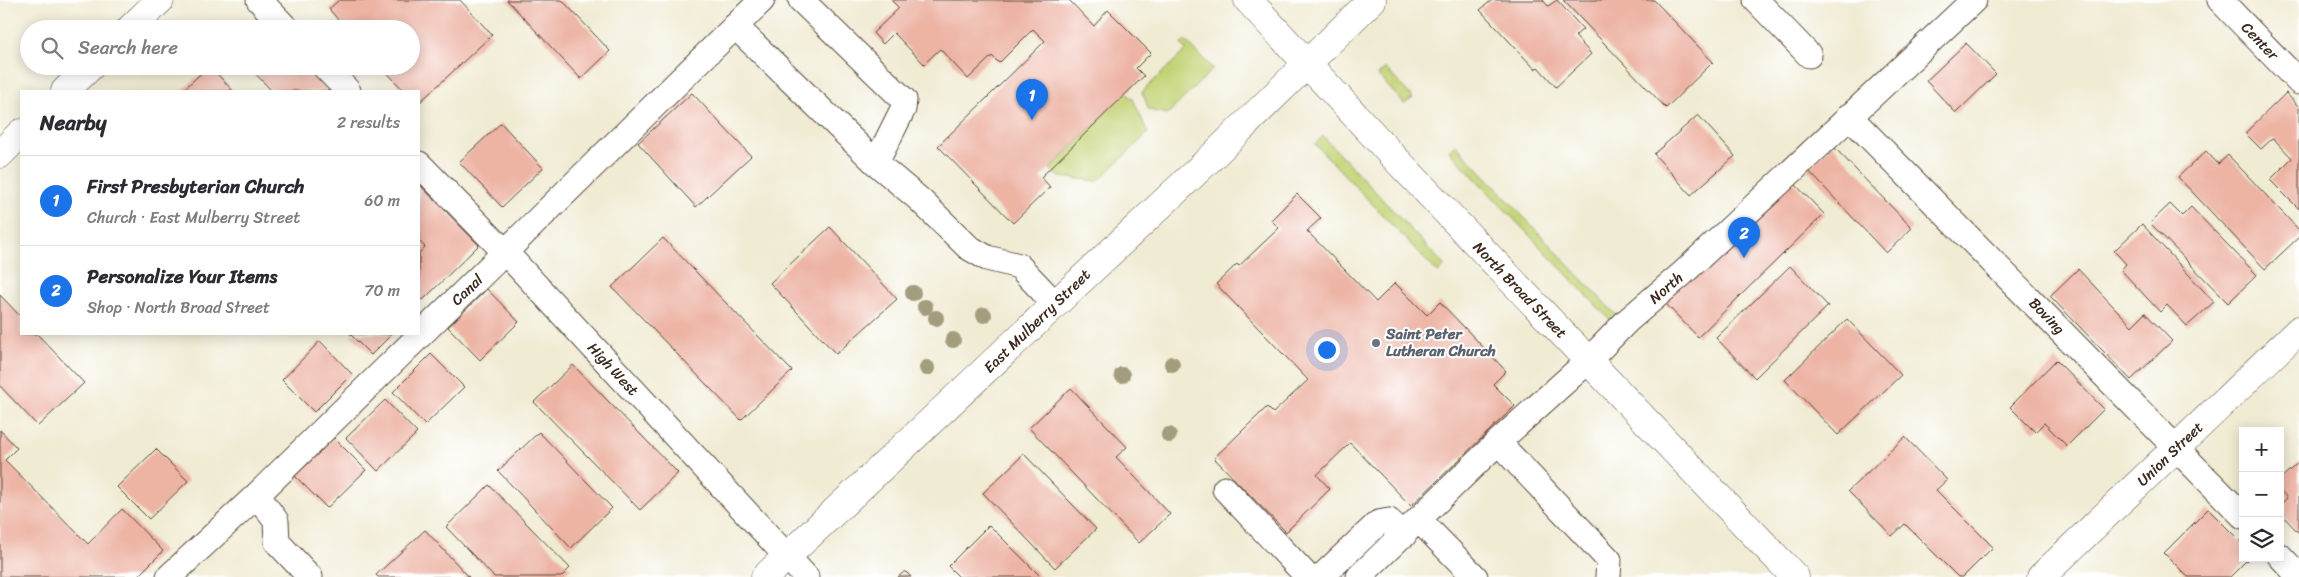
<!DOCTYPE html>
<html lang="en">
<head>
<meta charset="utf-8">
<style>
  :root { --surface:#fff; --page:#f7f7f7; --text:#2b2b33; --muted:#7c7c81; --line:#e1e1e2; --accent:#1a73e8 }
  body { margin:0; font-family:Sriracha,sans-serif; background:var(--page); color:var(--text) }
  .controls { position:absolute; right:15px; bottom:15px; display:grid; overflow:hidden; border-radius:0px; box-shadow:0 2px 12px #0003 }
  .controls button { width:45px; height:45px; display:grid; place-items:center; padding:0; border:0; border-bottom:1px solid var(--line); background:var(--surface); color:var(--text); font:25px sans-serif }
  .you { position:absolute; left:1326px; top:349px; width:18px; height:18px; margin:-12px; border:4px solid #fff; border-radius:50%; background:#1a73e8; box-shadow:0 0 0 8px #1a73e833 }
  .badge { display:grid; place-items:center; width:32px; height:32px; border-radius:50%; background:var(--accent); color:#fff; font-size:16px; font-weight:700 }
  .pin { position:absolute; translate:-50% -41px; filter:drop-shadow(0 1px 2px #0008) }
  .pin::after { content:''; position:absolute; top:26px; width:18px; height:15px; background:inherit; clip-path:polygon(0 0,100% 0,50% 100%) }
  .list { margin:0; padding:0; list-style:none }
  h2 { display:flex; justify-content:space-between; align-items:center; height:65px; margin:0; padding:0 20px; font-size:21px }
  h2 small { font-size:16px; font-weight:400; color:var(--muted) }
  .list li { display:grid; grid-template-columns:32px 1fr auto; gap:15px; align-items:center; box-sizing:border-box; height:90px; padding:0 20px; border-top:1px solid var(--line) }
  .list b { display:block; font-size:19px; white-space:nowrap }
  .list p { margin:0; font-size:16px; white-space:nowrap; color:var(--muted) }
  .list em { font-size:16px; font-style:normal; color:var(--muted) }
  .icon { flex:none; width:28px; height:28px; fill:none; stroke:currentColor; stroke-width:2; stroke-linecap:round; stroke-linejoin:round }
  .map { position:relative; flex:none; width:2299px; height:577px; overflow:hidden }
  .search { position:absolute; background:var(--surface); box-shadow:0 2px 12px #0003; left:20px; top:20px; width:400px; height:55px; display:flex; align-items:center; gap:12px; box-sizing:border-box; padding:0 18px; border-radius:28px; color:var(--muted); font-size:19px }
  .panel { position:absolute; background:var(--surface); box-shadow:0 2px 12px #0003; left:20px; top:90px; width:400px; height:245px; border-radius:0px }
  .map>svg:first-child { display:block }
  .green { fill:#c2d375; stroke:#7e7e4a }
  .building { fill:#edb4a4 }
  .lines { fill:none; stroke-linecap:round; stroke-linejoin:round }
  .service-casing { stroke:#564739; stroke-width:27 }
  .minor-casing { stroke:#564739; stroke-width:29 }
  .tertiary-casing { stroke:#564739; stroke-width:29 }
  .service { stroke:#fff; stroke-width:25 }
  .minor { stroke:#fff; stroke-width:28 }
  .tertiary { stroke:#fff; stroke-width:28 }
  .tree { fill:#a39d7e }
  .worship-dot { fill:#6b7280; stroke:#fff; stroke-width:2 }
  .labels { text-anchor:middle; stroke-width:4; stroke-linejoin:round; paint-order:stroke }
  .street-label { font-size:15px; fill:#3b2a1e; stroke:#fff }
  .worship-label { font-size:15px; font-weight:bold; fill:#5b616d; stroke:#fff; text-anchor:start }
</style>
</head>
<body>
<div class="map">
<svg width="2299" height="577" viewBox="0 0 2299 577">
  <rect width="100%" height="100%" fill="#fff"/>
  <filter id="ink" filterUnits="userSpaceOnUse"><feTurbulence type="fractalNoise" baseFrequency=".02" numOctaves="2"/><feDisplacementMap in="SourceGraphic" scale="10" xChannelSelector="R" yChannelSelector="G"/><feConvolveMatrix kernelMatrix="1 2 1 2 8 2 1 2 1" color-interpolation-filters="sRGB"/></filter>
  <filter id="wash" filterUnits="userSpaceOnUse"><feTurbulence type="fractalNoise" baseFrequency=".0096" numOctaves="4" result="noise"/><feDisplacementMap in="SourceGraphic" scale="20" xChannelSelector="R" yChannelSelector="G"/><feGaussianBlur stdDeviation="1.12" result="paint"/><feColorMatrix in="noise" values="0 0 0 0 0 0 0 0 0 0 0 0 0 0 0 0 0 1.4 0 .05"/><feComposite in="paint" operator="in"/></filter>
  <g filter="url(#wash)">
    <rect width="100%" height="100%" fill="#f0ebd3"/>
    <!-- green -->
    <path class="green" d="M1185,40L1213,69L1168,114L1149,110L1142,92L1186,50L1181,44Z
      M1385,68L1413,98L1404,104L1378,75Z
      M1126,93L1133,99L1148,133L1098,181L1060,177L1050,169Z
      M1323,136L1445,266L1438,273L1315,144Z
      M1456,145L1619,318L1611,321L1449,151Z"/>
    <g id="blocks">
      <!-- building -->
      <path class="building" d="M339,0H460L492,35L419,103V91H404L381,66H411V29H346L329,9Z
        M507,0H562L610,51L581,79Z
        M891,0H1069L1094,26L1108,10L1151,53L1136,68L1144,76L1041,177L1050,187L1013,223L938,146L1045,41L1033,29L999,63L992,56L968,79L940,49L924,64L894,33L883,44L873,33L899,8Z
        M1492,0H1543L1548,6L1557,0L1583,29L1575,36L1591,54L1556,87L1538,67L1535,69L1480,10Z
        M1563,0H1654L1713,62L1666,108Z
        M1966,43L1996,74L1956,113L1926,81Z
        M210,66L233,91H182L209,66Z
        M248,66H308L331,91H272Z
        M692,93L751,156L696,207L638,143Z
        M2286,93L2299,107V209L2270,180L2292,158L2273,138L2261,149L2245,133Z
        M1698,115L1735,156L1691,195L1654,154Z
        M501,123L543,168L502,207L459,162Z
        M1832,145L1912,228L1886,253L1807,169Z
        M2206,151L2218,164L2228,155L2299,230V237L2265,269L2178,177Z
        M1790,179L1824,214L1698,337L1664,302Z
        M419,184L479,245L423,300L419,296V253L425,247L419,241Z
        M1297,194L1321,218L1307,231L1376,302L1395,283L1427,315L1440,302L1506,371L1493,384L1515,406L1411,506L1350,443L1317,475L1330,489L1286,532L1214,458L1267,407L1273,413L1308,380L1216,284L1237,264L1239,266L1279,228L1271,220Z
        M2170,204L2182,216L2191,207L2257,275L2228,303L2150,223Z
        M2142,224L2214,302L2187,326L2167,305L2160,312L2121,270L2126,264L2114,251Z
        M830,227L897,299L836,354L770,283Z
        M663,238L792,371L741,420L612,287Z
        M1790,266L1828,306L1755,378L1716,338Z
        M2078,269L2132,326L2145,313L2172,341L2131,380L2050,296Z
        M487,289L519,322L480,360L448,327Z
        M0,295L21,317V334H37L84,383L38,426L0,386Z
        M1847,319L1901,375L1838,435L1785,380Z
        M350,334H392L371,355Z
        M320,341L352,374L314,412L282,380Z
        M431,354L464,387L425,425L393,392Z
        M2056,360L2104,409L2067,446L2044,423L2035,432L2010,407Z
        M573,365L678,473L640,510L534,402Z
        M1071,388L1127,447L1116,457L1170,514L1139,543L1029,428Z
        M385,400L417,433L378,471L346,438Z
        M0,430L17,448L5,460L88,544L122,509L163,551L137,577H0Z
        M539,432L612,508L571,548L498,471Z
        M1905,437L1947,480L1936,490L1993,547L1963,577H1958L1905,524L1892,536L1848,491Z
        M334,438L366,470L327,508L295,476Z
        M156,449L188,481L149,519L117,487Z
        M1024,454L1096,529L1055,568L983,493Z
        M2299,462V533L2280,513V505L2287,498L2280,490V479Z
        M489,485L570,568L561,577H494L446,527Z
        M2208,509L2243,544V558H2249L2230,577H2188L2164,553Z
        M989,525L1041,577H959L948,566Z
        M425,530L469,577H378L376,575Z
        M905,571L911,577H898Z"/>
    </g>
  </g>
  <g filter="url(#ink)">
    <use href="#blocks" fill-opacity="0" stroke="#564739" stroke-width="1"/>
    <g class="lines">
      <defs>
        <path id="service" d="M259,0L287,29
          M801,0L904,100L903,109L876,163
          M1756,0L1809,55
          M2220,0L2299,82
          M735,26L876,163L920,200L968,247L987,258L1019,266L1055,304
          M324,66L348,91
          M1849,116L2243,516
          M419,164L506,253L806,577
          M1498,442L1609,560L1608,577
          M1225,489L1308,577
          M257,495L276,521L277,542L310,577
          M1419,520L1475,577
          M2280,556L2299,576
          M169,577L257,495L762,0
          M1321,577L1378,523L1389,521L1404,535
          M1359,577L1498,442L1588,361L1627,321L1682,274L1974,0"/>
        <path id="minor" d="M765,577L1215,154L1372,0
          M2041,577L2299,330"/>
        <path id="tertiary" d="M1248,0L1391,154L1795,577
          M130,29L160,0
          M65,91L91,66
          M0,154L21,133"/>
      </defs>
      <!-- service casing -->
      <use href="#service" class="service-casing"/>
      <!-- minor casing -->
      <use href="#minor" class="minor-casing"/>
      <!-- tertiary casing -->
      <use href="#tertiary" class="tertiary-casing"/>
      <!-- service -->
      <use href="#service" class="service"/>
      <!-- minor -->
      <use href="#minor" class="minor"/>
      <!-- tertiary -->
      <use href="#tertiary" class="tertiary"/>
    </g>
    <!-- trees -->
    <g class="tree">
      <circle cx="913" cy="293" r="8"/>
      <circle cx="925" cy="307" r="8"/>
      <circle cx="984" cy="315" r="8"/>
      <circle cx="936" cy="318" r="8"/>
      <circle cx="953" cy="340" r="8"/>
      <circle cx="1172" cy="364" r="8"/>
      <circle cx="927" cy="368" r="8"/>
      <circle cx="1122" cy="375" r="8"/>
      <circle cx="1169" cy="435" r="8"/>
    </g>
  </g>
  <!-- markers -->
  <circle class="worship-dot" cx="1376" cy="343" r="5"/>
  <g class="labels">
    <!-- street labels -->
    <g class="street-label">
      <text transform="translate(2260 41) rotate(46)" y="5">Center</text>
      <text transform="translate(1666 288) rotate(-41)" y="5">North</text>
      <text transform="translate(467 290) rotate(-44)" y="5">Canal</text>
      <text transform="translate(1520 290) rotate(46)" y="5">North Broad Street</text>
      <text transform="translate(2047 316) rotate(46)" y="5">Boving</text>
      <text transform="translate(1037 321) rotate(-44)" y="5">East Mulberry Street</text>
      <text transform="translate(613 369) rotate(47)" y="5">High West</text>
      <text transform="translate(2170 454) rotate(-44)" y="5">Union Street</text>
    </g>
    <!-- worship labels -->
    <g class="worship-label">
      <text x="1386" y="339">Saint Peter<tspan x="1386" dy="17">Lutheran Church</tspan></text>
    </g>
  </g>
</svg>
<div class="controls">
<button>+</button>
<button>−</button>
<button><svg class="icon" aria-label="layers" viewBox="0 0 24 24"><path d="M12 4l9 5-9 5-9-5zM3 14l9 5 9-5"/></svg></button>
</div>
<div class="you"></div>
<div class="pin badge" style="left:1032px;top:120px">1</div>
<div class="pin badge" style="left:1744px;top:258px">2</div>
<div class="search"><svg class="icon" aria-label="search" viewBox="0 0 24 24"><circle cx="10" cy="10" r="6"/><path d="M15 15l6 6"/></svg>Search here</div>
<section class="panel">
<h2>Nearby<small>2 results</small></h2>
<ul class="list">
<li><span class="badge">1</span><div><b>First Presbyterian Church</b><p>Church · East Mulberry Street</p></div><em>60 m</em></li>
<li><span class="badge">2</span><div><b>Personalize Your Items</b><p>Shop · North Broad Street</p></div><em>70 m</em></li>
</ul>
</section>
</div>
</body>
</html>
